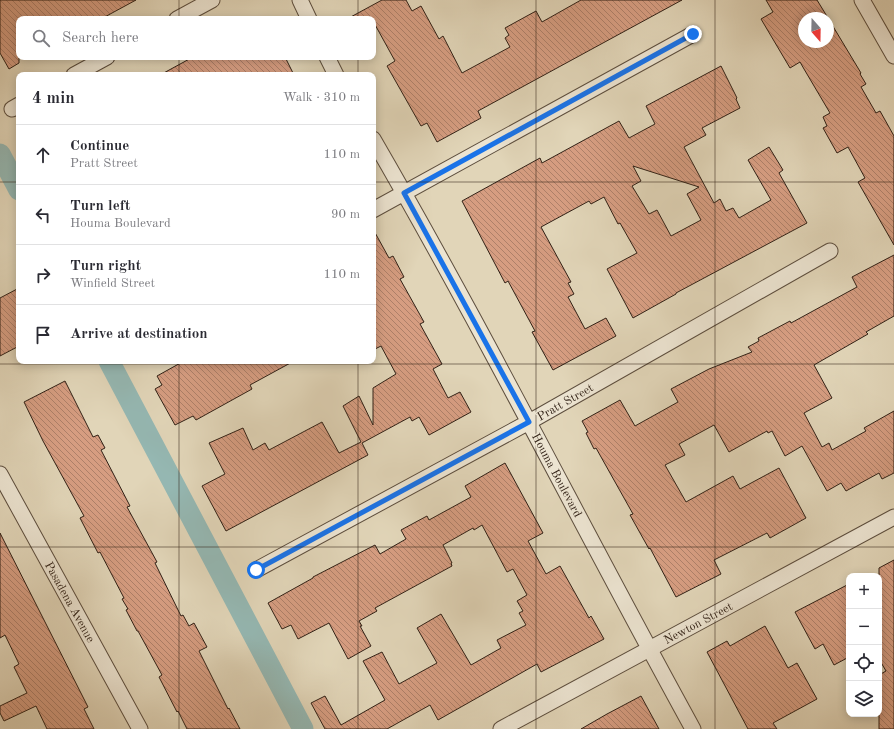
<!DOCTYPE html>
<html lang="en">
<head>
<meta charset="utf-8">
<style>
  :root { --surface:#fff; --page:#f2f2f3; --text:#2b2b33; --muted:#7c7c81; --line:#e1e1e2 }
  body { margin:0; font-family:"Old Standard TT",serif; background:var(--page); color:var(--text) }
  .controls { position:absolute; right:12px; bottom:12px; display:grid; overflow:hidden; border-radius:8px; box-shadow:0 2px 10px #0003 }
  .controls button { width:36px; height:36px; display:grid; place-items:center; padding:0; border:0; border-bottom:1px solid var(--line); background:var(--surface); color:var(--text); font:20px sans-serif }
  .compass { position:absolute; left:798px; top:12px; width:36px; height:36px; border-radius:50%; background:var(--surface); box-shadow:0 2px 10px #0003; rotate:160deg }
  .stop { position:absolute; width:12px; height:12px; margin:-9px; border:3px solid #1a73e8; border-radius:50%; background:#fff }
  .stop.end { background:#1a73e8; border-color:#fff; box-shadow:0 1px 4px #0008 }
  .list { margin:0; padding:0; list-style:none }
  h2 { display:flex; justify-content:space-between; align-items:center; height:52px; margin:0; padding:0 16px; font-size:17px }
  h2 small { font-size:13px; font-weight:400; color:var(--muted) }
  .list li { display:grid; grid-template-columns:26px 1fr auto; gap:12px; align-items:center; box-sizing:border-box; height:60px; padding:0 16px; border-top:1px solid var(--line) }
  .list b { display:block; font-size:15px; white-space:nowrap }
  .list p { margin:0; font-size:13px; white-space:nowrap; color:var(--muted) }
  .list em { font-size:13px; font-style:normal; color:var(--muted) }
  .icon { flex:none; width:22px; height:22px; fill:none; stroke:currentColor; stroke-width:2; stroke-linecap:round; stroke-linejoin:round }
  .map { position:relative; flex:none; width:894px; height:729px; overflow:hidden }
  .search { position:absolute; background:var(--surface); box-shadow:0 2px 10px #0003; left:16px; top:16px; width:360px; height:44px; display:flex; align-items:center; gap:10px; box-sizing:border-box; padding:0 14px; border-radius:8px; color:var(--muted); font-size:15px }
  .panel { position:absolute; background:var(--surface); box-shadow:0 2px 10px #0003; left:16px; top:72px; width:360px; height:292px; border-radius:8px }
  .map>svg:first-child { display:block }
  .lines { fill:none; stroke-linecap:round; stroke-linejoin:round }
  .canal { stroke:#95b8b3; stroke-width:21 }
  .building { fill:url(#building-back-hatch); stroke:#312116; fill-rule:evenodd }
  .street-casing { stroke:#5d4e3e; stroke-width:17 }
  .street { stroke:#ece4d1; stroke-width:15 }
  .route { stroke:#1a73e8; stroke-width:5 }
  .grid { fill:none; stroke:#312116; stroke-width:1; stroke-opacity:0.55 }
  .labels { text-anchor:middle; stroke-width:3; stroke-linejoin:round; paint-order:stroke }
  .street-label { font-size:12px; fill:#312116; stroke:#ece4d1 }
</style>
</head>
<body>
<div class="map">
<svg width="894" height="729" viewBox="0 0 894 729">
  <defs>
    <pattern id="building-back-hatch" width="6" height="6" patternUnits="userSpaceOnUse"><rect width="6" height="6" fill="#d69d81"/><path d="M-1 5l2 2M0 0l6 6M5-1l2 2" fill="none" stroke="#ae8069"/></pattern>
  </defs>
  <rect width="100%" height="100%" fill="#e1d5b8"/>
  <filter id="stains"><feTurbulence type="fractalNoise" baseFrequency=".005" numOctaves="4"/><feColorMatrix values="0 0 0 0 .2 0 0 0 0 .09 0 0 0 0 .02 0 0 0 .5 -.17"/></filter>
  <radialGradient id="worn" r=".72"><stop offset=".6" stop-color="#630" stop-opacity="0"/><stop offset="1" stop-color="#630" stop-opacity=".3"/></radialGradient>
  <g class="lines">
    <!-- canal -->
    <path class="canal" d="M0,154L19,190
      M109,361L303,729"/>
  </g>
  <!-- building -->
  <path class="building" d="M0,0H136L101,19H19V63L9,69L0,53Z
    M382,0H406L412,11L421,6L439,39L443,36L462,73L510,47L505,38L509,35L505,28L536,11L542,22L581,0H682L478,111L481,118L437,142L427,123L421,126L387,66L395,61L373,21V19H347Z
    M766,0H817L828,18H804V42H828V18L861,73L860,74L866,84L861,87L876,113L880,111L894,136V245L858,182L865,178L848,147L837,153L823,128L827,126L823,117L830,113L804,69L800,62L790,68L761,19L773,12Z
    M193,57H285L294,75H160Z
    M721,66L737,98L736,99L740,108L702,128L706,135L684,147L714,203L720,199L726,211L733,208L739,218L771,200L748,160L769,147L783,170L779,173L807,223L676,293V294L633,318L607,269L637,253L620,223L618,224L604,197L591,204L589,201L541,227L571,282L568,283L574,294L568,297L585,329L606,318L616,336L553,370L532,332L535,331L508,281L505,283L462,201L540,158L542,163L619,121L629,138L655,124L646,106ZM633,166L699,187L687,194L701,220L671,236L657,210L649,214L632,186L641,181Z
    M373,229L389,258L393,256L404,277L400,279L424,322L420,324L442,364L433,369L448,398L460,392L471,412L429,435L419,417L412,421L410,417L362,443L368,455L226,531L202,486L225,474L209,443L243,428L253,450L265,443L269,450L322,422L339,453L361,442L343,406L359,396L373,425V388L396,374L381,346L373,350Z
    M894,255V316L866,332L868,334L814,365L832,398L804,413L822,447L829,443L832,450L866,431L864,428L894,411V473L882,479L879,473L846,491L841,483L827,491L802,446L785,456L772,431L768,433L767,431L729,452L714,425L679,444L685,455L665,465L686,502L733,476L740,489L779,468L806,518L770,538L767,533L714,560L721,574L676,597L650,548L649,549L630,515L633,514L596,448L594,449L586,433L588,432L582,421L620,400L635,426L678,402L671,389L709,369L752,352L748,347L759,341L758,338L790,321L791,323L857,287L852,277Z
    M19,288V346L0,356V298Z
    M184,361H294L250,385L252,389L196,420L193,416L175,425L155,389L162,385L157,376Z
    M65,381L93,437L98,435L105,448L101,450L130,506L127,507L157,562L155,563L181,616L183,615L189,626L194,623L207,647L199,651L228,709L229,708L240,729H187L178,711L177,712L159,677L162,675L138,631H137L126,610L128,609L122,599L124,598L100,552L98,553L80,518L84,516L43,441L24,402Z
    M505,463L543,533L528,541L546,574L560,566L589,618L591,616L604,639L541,672L537,664L438,720L430,705L387,729H325L311,703L325,696L341,725L385,700L363,661L382,652L399,684L437,663L417,628L441,614L471,665L501,648L497,640L526,625L519,613L523,611L517,601L527,595L513,569L507,572L482,525L474,530L473,528L443,545L452,563H451L452,566L375,608L377,611L359,621L362,626H360L371,646L348,659L329,623L298,639L291,625L282,629L268,603L313,578V577L375,545L380,554L406,539L401,530L427,516L429,520L471,497L465,486Z
    M0,533L88,707L84,709L94,729H47L36,706L4,721L0,713V706L27,693L14,667L19,664L5,635L0,638Z
    M894,560V729H879V675L886,671L879,659V568Z
    M849,584V657L834,665L823,644L815,649L795,612Z
    M765,626L788,668L797,663L817,699L773,723L777,729H748L707,652L727,641L730,646Z
    M641,696L659,729H581L607,714Z"/>
  <g class="lines">
    <defs>
      <path id="street" d="M300,0L309,19
        M862,0L894,56
        M177,19L212,0
        M327,57L336,75
        M74,75L107,57
        M12,109L19,105
        M373,139C485,332 585,533 693,729
        M373,210L693,34
        M0,474L140,729
        M256,570L529,422L830,251
        M501,729L894,517"/>
    </defs>
    <!-- street casing -->
    <use href="#street" class="street-casing"/>
    <!-- street -->
    <use href="#street" class="street"/>
  </g>
  <g class="lines">
    <!-- route -->
    <path class="route" d="M256,570L529,422L404,193L693,34"/>
  </g>
  <!-- grid -->
  <path class="grid" d="M179,0V19M358,0V19M536,0V729M715,0V729M179,57V75M358,57V75M0,182H19M373,182H894M179,361V729M358,361V729M0,364H894M0,547H894"/>
  <g class="labels">
    <!-- street labels -->
    <g class="street-label">
      <text transform="translate(565 402) rotate(-30)" y="4">Pratt Street</text>
      <text transform="translate(557 475) rotate(62)" y="4">Houma Boulevard</text>
      <text transform="translate(70 602) rotate(61)" y="4">Pasadena Avenue</text>
      <text transform="translate(698 623) rotate(-28)" y="4">Newton Street</text>
    </g>
  </g>
  <rect width="100%" height="100%" filter="url(#stains)"/>
  <rect width="100%" height="100%" fill="url(#worn)"/>
</svg>
<div class="controls">
<button>+</button>
<button>−</button>
<button><svg class="icon" aria-label="locate" viewBox="0 0 24 24"><circle cx="12" cy="12" r="6"/><path d="M12 2v4M12 18v4M2 12h4M18 12h4"/></svg></button>
<button><svg class="icon" aria-label="layers" viewBox="0 0 24 24"><path d="M12 4l9 5-9 5-9-5zM3 14l9 5 9-5"/></svg></button>
</div>
<svg class="compass" viewBox="-18 -18 36 36"><path d="M0-13l5 13h-10z" fill="#e53935"/><path d="M0 13l5-13h-10z" fill="#7c7c81"/></svg>
<div class="stop" style="left:256px;top:570px"></div>
<div class="stop end" style="left:693px;top:34px"></div>
<div class="search"><svg class="icon" aria-label="search" viewBox="0 0 24 24"><circle cx="10" cy="10" r="6"/><path d="M15 15l6 6"/></svg>Search here</div>
<section class="panel">
<h2>4 min<small>Walk · 310 m</small></h2>
<ul class="list">
<li><svg class="icon" aria-label="ahead" viewBox="0 0 24 24"><path d="M12 20V5M6 11l6-6 6 6"/></svg><div><b>Continue</b><p>Pratt Street</p></div><em>110 m</em></li>
<li><svg class="icon" aria-label="left" viewBox="0 0 24 24"><path d="M17 20v-9H6M10 6l-5 5 5 5"/></svg><div><b>Turn left</b><p>Houma Boulevard</p></div><em>90 m</em></li>
<li><svg class="icon" aria-label="right" viewBox="0 0 24 24"><path d="M7 20v-9h11M14 6l5 5-5 5"/></svg><div><b>Turn right</b><p>Winfield Street</p></div><em>110 m</em></li>
<li><svg class="icon" aria-label="arrive" viewBox="0 0 24 24"><path d="M6 21V4h12l-3 4 3 4H6"/></svg><div><b>Arrive at destination</b></div></li>
</ul>
</section>
</div>
</body>
</html>
